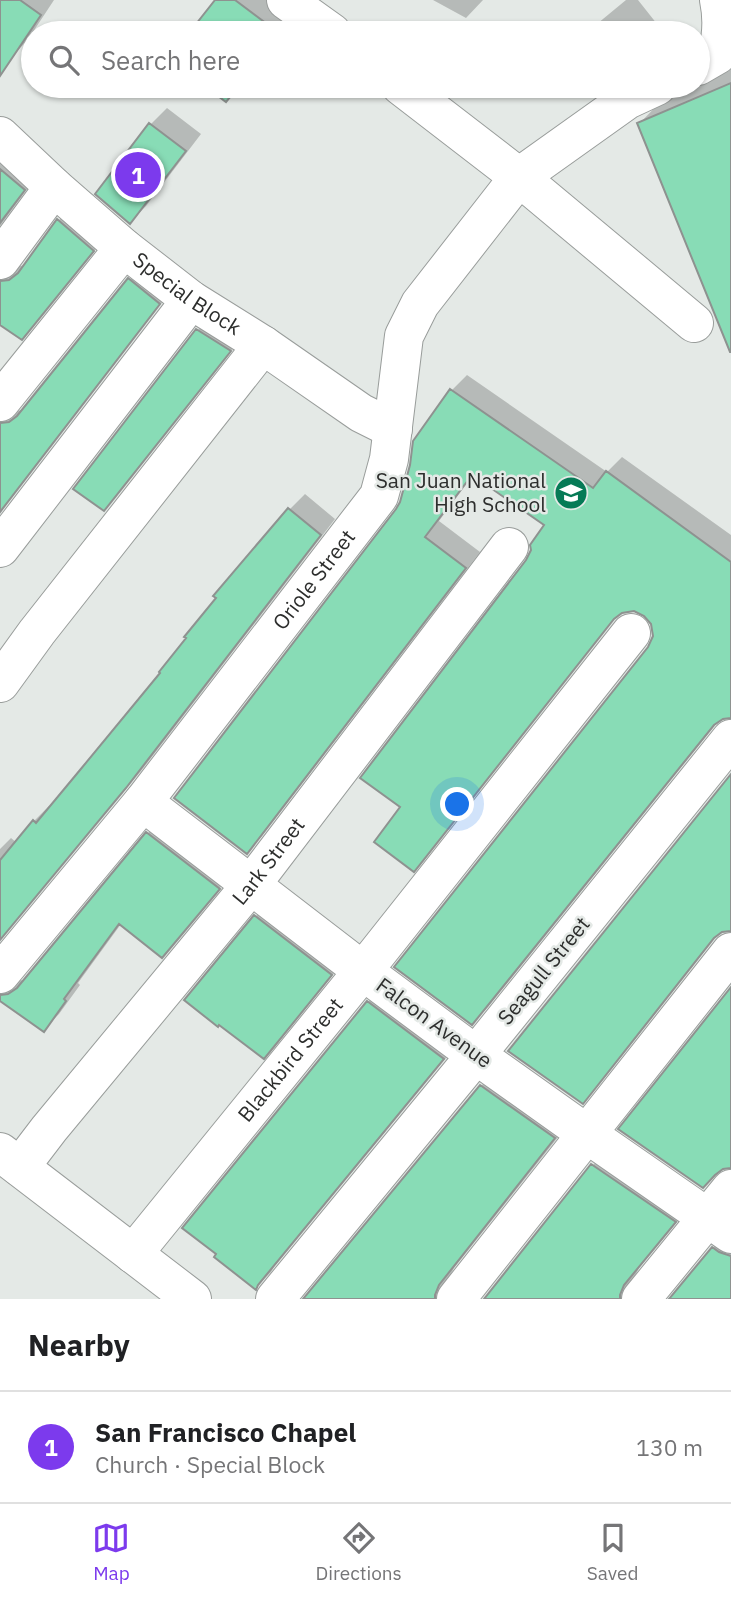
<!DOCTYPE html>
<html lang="en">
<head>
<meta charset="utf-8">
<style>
  :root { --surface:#fff; --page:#f6f6f6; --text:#202124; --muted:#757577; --line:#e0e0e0; --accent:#7c3aed }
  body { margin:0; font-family:"IBM Plex Sans",sans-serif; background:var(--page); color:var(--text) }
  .you { position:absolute; left:458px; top:805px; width:24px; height:24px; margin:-18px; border:5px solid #fff; border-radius:50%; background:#1a73e8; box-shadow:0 0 0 10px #1a73e833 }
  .badge { display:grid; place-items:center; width:46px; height:46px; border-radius:50%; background:var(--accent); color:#fff; font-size:23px; font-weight:700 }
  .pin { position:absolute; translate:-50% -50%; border:4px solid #fff; box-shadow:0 2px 7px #0006 }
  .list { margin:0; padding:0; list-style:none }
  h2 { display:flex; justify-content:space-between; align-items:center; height:91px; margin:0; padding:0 28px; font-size:30px }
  h2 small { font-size:23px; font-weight:400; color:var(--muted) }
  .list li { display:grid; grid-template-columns:46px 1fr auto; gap:21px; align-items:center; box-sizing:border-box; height:112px; padding:0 28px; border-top:2px solid var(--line) }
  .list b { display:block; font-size:26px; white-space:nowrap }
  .list p { margin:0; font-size:23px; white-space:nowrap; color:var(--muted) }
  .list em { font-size:23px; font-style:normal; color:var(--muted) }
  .icon { flex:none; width:38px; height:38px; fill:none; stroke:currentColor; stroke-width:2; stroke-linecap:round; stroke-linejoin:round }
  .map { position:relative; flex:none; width:731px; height:1299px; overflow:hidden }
  .search { position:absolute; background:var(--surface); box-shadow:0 2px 5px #0004; left:21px; right:21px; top:21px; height:77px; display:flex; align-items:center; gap:18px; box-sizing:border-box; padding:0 24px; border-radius:38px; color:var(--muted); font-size:26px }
  .sheet { height:203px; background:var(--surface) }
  nav { display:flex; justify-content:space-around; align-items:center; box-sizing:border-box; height:98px; border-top:2px solid var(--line); background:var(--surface); font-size:19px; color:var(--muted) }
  nav a { display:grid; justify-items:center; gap:4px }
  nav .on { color:var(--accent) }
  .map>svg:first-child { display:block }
  .shadow { fill:#0003 }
  .building { fill:#88dcb6; stroke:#8e9290; stroke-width:2 }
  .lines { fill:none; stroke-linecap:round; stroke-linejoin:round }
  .minor-casing { stroke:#999d9b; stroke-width:40 }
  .tertiary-casing { stroke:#999d9b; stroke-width:40 }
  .secondary-casing { stroke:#999d9b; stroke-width:40 }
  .minor { stroke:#fff; stroke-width:38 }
  .tertiary { stroke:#fff; stroke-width:38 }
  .secondary { stroke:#fff; stroke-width:38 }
  .labels { text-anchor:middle; stroke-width:5; stroke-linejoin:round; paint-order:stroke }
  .street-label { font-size:21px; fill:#2d2e2d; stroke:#e4e9e6 }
  .poi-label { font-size:21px; fill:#2d2e2d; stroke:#e4e9e6; text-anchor:end }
</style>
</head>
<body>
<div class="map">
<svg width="731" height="1299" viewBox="0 0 731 1299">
  <rect width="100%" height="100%" fill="#e4e9e6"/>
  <!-- shadow -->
  <path class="shadow" d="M0,0H54L27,41L11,57L0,48Z
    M217,0H289L294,16L281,33H192Z
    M433,0H483L466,18Z
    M626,0H638L661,29L656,33H586Z
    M731,69V349L639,124L666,96L691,86H698V83Z
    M167,108L201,134L146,206L130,222L97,193L151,124Z
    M0,142L39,173L0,226Z
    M74,205L108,234L37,322L21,338L0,322V259L15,267L26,265L59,220Z
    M141,268L171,291L0,513V423L11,412L22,410L129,280Z
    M209,318L241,338L116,497L104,509L198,330Z
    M467,375L607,472L622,457L731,535V716L720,719L488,1007L472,1023L654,637L653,625L645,614L634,610L618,611L425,855H428L414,869L403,807L547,525L474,474L439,521L480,552L262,836L247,852L452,390Z
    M305,494L335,519L141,771L0,940V849L11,838L17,843L34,821L49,806L50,807L163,673L218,598L216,596L290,509Z
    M731,777V929L720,932L598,1086L582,1102Z
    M163,818L233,872L177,941L162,956L121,924L78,983L80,985L59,1014L44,1029L0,999V974L12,981L24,980L148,833Z
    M269,903L344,961L277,1043L256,916Z
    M384,986L459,1042L274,1267L271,1272L255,1288L368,1002Z
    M497,1070L570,1122L454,1268L449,1278L457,1299H306L481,1086Z
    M608,1149L690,1206L639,1268L634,1278L642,1299H486L593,1165Z
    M729,1233L731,1234V1299H672L713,1248Z"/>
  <!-- building -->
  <path class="building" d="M0,0H20L41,15L0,76Z
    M215,0H235L279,33H189Z
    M731,83V352H730L637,123Z
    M205,86H239L226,102Z
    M149,123L186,151L130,224L95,194Z
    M0,169L25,190L0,223Z
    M57,219L94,251L22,340L0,325V281L9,280L18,273Z
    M128,278L160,304L0,512V423L9,422L17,416Z
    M196,329L231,351L104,511L73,489Z
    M450,389L593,488L606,471L731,562V718L723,719L714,725L472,1025L394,967L648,647L653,636L651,624L644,616L634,611L622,613L614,619L414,872L374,842L400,807L360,778L526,560L531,550L530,545L544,525L472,475L425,537L466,568L247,854L174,798L396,509L400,502L410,465L413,441Z
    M288,508L321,535L126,788L0,940V860L33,820L36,823L80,770L160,673L159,672L186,638L184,637L216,598L213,596Z
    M731,774V931L722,932L714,938L583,1104L508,1051Z
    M146,832L220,889L162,958L119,924L64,999L66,1001L44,1032L0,1001V995L8,994L17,988Z
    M254,915L332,975L264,1059L219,1025L218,1027L184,1000Z
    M731,987V1168L723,1169L715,1175L703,1188L618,1129Z
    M367,1001L444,1059L258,1285L256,1290L214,1257L216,1254L182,1228Z
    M480,1085L555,1138L439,1285L435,1295V1299H303Z
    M591,1164L676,1222L624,1285L620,1295V1299H484Z
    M712,1247L719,1252L731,1256V1299H669Z"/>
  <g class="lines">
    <defs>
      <g id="minor">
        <path d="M286,0L332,33"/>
        <path d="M401,86L519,177L694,323"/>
        <path id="s1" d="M0,136L54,187L124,248L191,300L263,345L361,413L393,429"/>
        <path d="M0,260L54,187"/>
        <path d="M0,402L124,248"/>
        <path d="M0,548L191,300"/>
        <path d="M0,683L37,632L263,345"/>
        <path d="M731,739L476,1055L587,1134L731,1234"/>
        <path id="s2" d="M20,1167L49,1129L251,885L509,547"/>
        <path id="s3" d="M133,1254L363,971L631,633"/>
        <path d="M456,1299L731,952"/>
        <path d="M641,1299L731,1189"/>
      </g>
      <g id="tertiary">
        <path d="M698,66L717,55C722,36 723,19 719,0"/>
        <path d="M143,802L363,971L476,1055L275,1299"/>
        <path id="s4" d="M0,974L143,802L379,496L389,459L404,336L420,304L519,177L627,100L657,86"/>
      </g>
      <path id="secondary" d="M0,1152L192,1299"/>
    </defs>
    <!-- minor casing -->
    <use href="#minor" class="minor-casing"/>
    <!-- tertiary casing -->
    <use href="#tertiary" class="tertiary-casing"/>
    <!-- secondary casing -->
    <use href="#secondary" class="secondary-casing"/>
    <!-- minor -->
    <use href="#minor" class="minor"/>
    <!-- tertiary -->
    <use href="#tertiary" class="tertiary"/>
    <!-- secondary -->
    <use href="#secondary" class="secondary"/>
  </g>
  <!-- icons -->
  <defs>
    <symbol id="school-disc" viewBox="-11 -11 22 22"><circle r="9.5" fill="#067a56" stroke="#e4e9e6"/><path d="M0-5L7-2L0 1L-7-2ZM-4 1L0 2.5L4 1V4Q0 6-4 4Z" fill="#fff"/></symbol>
  </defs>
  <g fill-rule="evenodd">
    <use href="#school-disc" x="552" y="474" width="38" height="38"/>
  </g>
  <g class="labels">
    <!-- street labels -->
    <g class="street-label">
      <text dy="7" stroke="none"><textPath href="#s1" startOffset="245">Special Block</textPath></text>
      <text dy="7" stroke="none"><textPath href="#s4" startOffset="504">Oriole Street</textPath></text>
      <text dy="7" stroke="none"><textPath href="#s2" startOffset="394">Lark Street</textPath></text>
      <text transform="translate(544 971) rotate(-51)" y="7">Seagull Street</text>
      <text transform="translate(434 1023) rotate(36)" y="7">Falcon Avenue</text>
      <text dy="7" stroke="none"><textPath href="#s3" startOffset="250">Blackbird Street</textPath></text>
    </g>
    <!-- poi labels -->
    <g class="poi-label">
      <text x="546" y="488">San Juan National<tspan x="546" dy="24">High School</tspan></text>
    </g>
  </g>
</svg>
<div class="you"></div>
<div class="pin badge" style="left:138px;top:175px">1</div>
<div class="search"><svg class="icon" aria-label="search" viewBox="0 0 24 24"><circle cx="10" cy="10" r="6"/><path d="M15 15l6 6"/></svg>Search here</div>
</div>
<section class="sheet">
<h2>Nearby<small></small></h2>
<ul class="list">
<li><span class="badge">1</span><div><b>San Francisco Chapel</b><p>Church · Special Block</p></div><em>130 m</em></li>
</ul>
</section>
<nav>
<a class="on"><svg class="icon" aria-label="map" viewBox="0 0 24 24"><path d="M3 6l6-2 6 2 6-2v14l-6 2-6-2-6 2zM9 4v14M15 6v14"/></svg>Map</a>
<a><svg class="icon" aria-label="directions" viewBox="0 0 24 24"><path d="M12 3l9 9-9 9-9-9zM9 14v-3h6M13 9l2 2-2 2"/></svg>Directions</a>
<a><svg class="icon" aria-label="saved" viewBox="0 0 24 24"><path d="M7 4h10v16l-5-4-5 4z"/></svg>Saved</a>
</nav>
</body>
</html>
